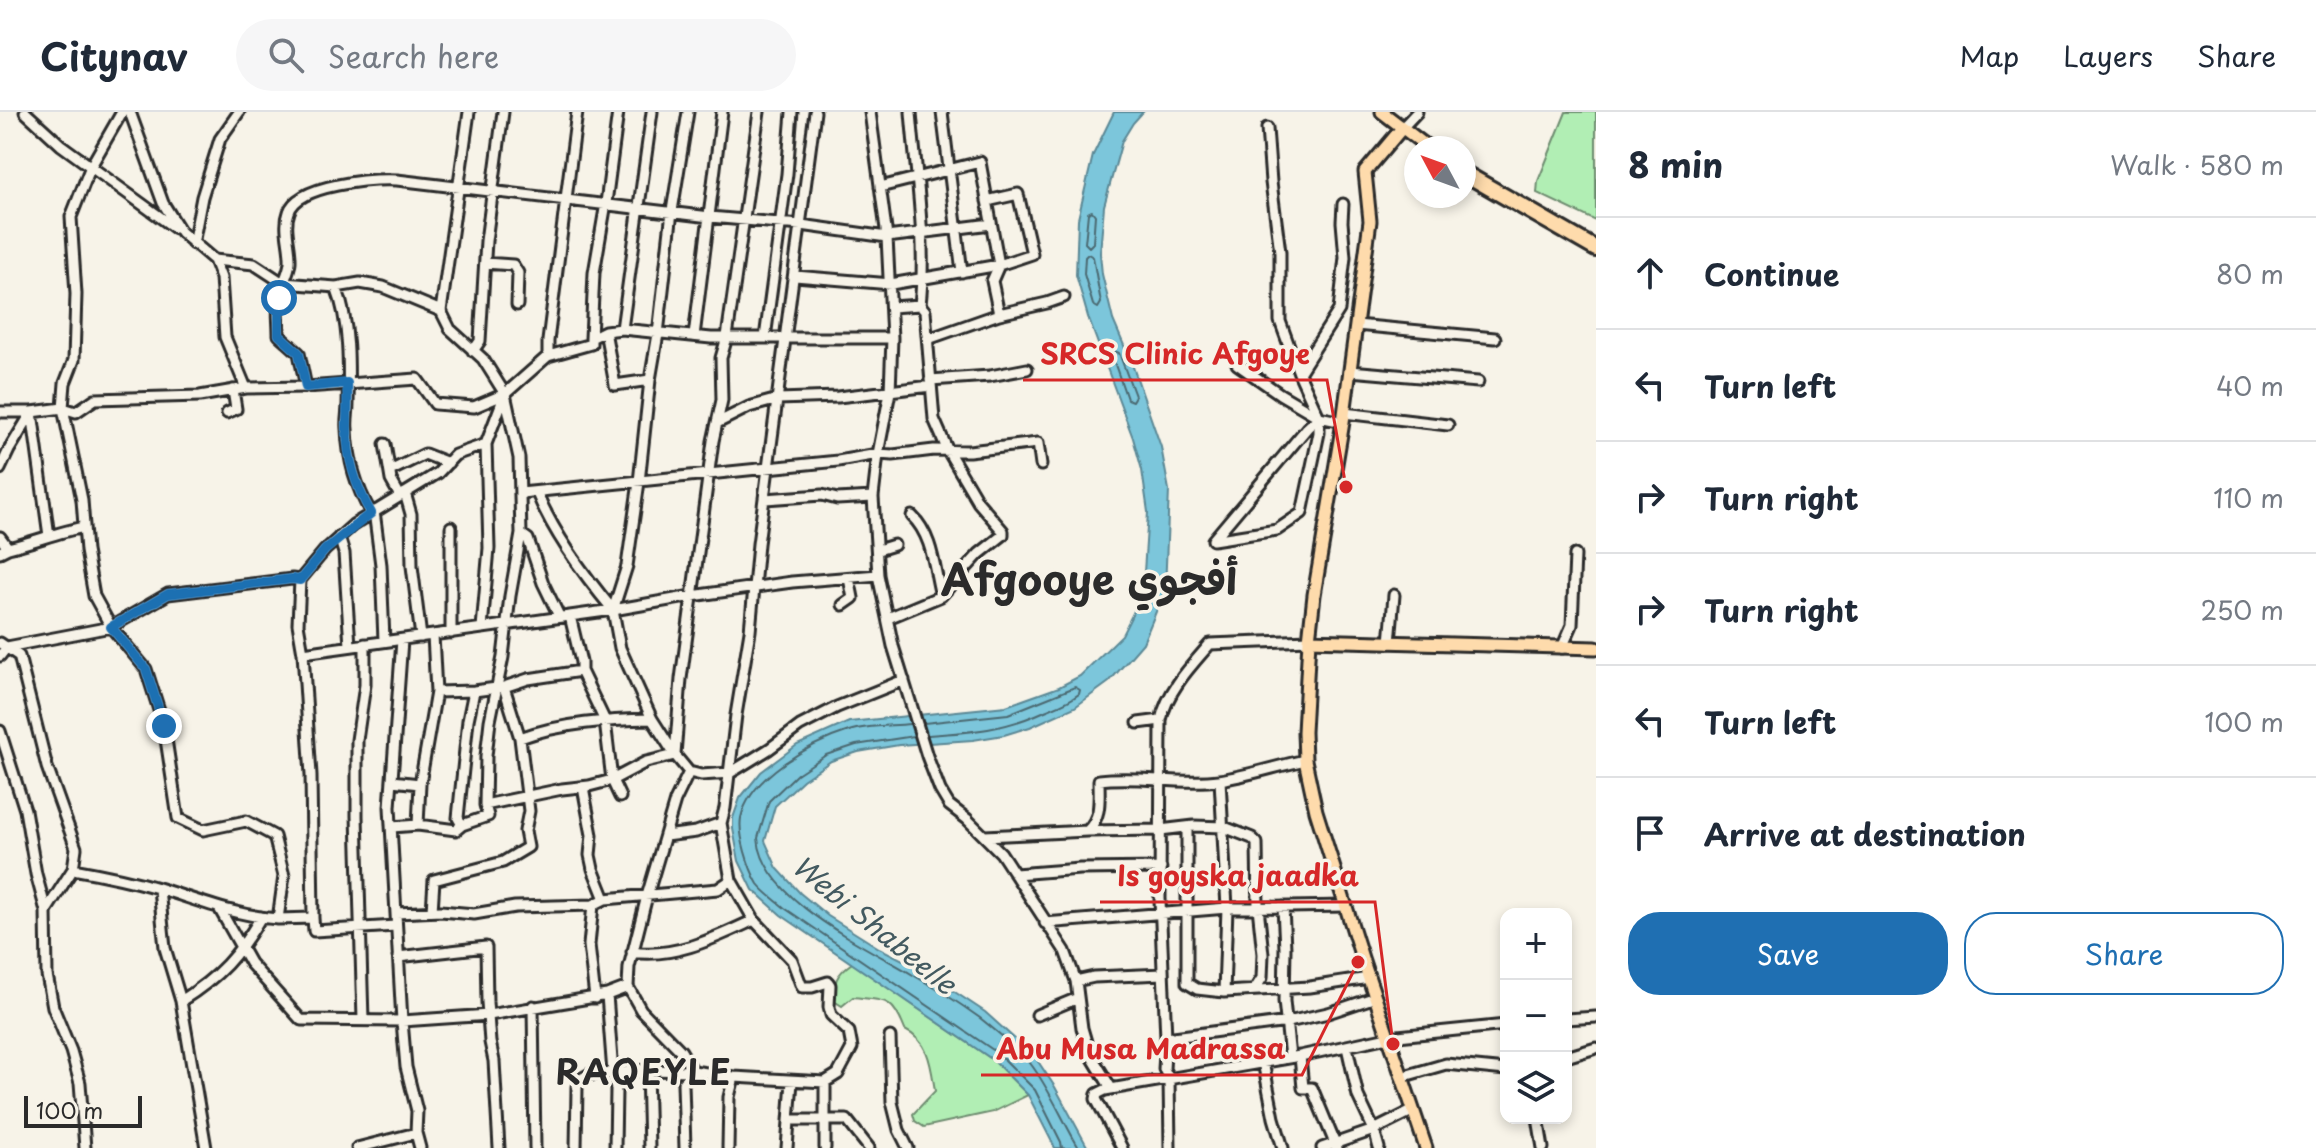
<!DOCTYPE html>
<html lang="en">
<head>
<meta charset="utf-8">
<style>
  :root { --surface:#fff; --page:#f6f6f7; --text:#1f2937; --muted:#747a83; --line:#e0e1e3; --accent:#1f6fb2 }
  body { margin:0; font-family:"Playpen Sans","Playpen Sans Arabic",sans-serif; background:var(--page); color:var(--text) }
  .controls { position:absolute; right:24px; bottom:24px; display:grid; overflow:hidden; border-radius:16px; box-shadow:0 4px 12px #0003 }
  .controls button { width:72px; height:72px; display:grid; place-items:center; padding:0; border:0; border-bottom:2px solid var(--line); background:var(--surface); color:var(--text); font:40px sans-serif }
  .compass { position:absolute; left:1404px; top:24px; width:72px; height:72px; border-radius:50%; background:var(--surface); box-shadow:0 4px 12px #0003; rotate:311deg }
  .scale { position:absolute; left:24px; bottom:20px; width:118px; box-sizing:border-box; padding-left:8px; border:4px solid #2b2b2b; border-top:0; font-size:22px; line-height:28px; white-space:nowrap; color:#2b2b2b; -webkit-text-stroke:6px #f7f3e8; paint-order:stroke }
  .stop { position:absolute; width:24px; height:24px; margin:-18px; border:6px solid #1f6fb2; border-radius:50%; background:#fff }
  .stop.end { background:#1f6fb2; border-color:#fff; box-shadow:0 2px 8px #0008 }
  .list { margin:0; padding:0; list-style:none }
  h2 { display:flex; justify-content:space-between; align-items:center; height:104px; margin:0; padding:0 32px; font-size:34px }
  h2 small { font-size:26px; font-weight:400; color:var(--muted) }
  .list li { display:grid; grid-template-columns:52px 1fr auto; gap:24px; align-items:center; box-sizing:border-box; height:112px; padding:0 32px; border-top:2px solid var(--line) }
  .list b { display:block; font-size:30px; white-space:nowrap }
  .list em { font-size:26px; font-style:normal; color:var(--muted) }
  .actions { display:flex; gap:16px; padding:24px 32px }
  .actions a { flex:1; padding:18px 0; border:2px solid var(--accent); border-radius:32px; text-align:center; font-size:28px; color:var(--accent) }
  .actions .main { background:var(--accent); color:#fff }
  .icon { flex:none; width:44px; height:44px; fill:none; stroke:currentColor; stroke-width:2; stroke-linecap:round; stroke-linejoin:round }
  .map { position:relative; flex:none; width:1596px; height:1036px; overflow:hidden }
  header { display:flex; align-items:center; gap:48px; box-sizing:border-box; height:112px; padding:0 40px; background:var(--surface); border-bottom:2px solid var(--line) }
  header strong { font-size:38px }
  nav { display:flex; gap:44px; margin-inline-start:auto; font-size:28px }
  .search { width:560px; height:72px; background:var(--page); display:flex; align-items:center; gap:20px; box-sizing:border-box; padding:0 28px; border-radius:44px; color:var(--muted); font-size:30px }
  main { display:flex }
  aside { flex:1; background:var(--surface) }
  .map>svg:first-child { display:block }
  .green { fill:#b1eeb4; stroke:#6e8c70; stroke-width:2 }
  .water { fill:#7bc6db; stroke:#5b8895; stroke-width:2 }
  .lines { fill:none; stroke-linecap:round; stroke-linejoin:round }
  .shore { stroke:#4b6971; stroke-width:2 }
  .minor-casing { stroke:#2b2b2b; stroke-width:15 }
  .major-casing { stroke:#2b2b2b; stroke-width:17 }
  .highway-casing { stroke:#2b2b2b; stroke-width:20 }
  .minor { stroke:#f7f3e8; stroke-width:9 }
  .major { stroke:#fedbac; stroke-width:11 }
  .highway { stroke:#fedbac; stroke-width:14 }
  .route { stroke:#1f6fb2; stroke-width:10 }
  .labels { text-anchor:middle; stroke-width:7; stroke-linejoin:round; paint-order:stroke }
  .water-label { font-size:28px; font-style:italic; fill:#435a60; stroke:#f7f3e8 }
  .district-label { font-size:34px; font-weight:bold; letter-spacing:2px; fill:#2b2b2b; stroke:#f7f3e8 }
  .town-label { font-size:42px; font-weight:bold; fill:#2b2b2b; stroke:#f7f3e8 }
  .leader { fill:none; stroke:#d62828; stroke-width:3 }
  .callout-dot { fill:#d62828; stroke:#f7f3e8; stroke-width:3 }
  .callout-label { font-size:28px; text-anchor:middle; font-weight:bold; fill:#d62828; stroke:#f7f3e8; stroke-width:7; stroke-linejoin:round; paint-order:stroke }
</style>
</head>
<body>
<header>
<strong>Citynav</strong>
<div class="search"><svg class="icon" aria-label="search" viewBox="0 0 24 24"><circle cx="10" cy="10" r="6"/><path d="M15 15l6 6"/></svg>Search here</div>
<nav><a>Map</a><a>Layers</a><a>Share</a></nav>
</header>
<main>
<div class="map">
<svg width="1596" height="1036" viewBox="0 0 1596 1036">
  <rect width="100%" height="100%" fill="#f7f3e8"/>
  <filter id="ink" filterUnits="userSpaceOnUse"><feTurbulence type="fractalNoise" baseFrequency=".0125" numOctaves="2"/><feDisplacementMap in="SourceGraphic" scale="16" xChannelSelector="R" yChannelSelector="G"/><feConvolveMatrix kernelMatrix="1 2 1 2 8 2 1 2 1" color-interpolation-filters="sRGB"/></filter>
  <g filter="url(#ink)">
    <!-- green -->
    <path class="green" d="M1566,0H1596V109L1537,81L1538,69Z
      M852,851L993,948L1028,983L993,1000L924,1015L915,1009L913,1002L935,979C931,955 930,930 905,918C892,885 886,889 853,885L842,894L834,889C834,870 835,863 852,851Z"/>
    <!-- water -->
    <path class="water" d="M1114,0H1143L1133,11L1122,29L1104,94L1100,141L1102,162L1113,208L1132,252L1161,335L1169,378L1165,478L1143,531L1109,570L1075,595L1030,615L1004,623L973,628L899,633L858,640L831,649L803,668L775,694L765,729L777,756L800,781L828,804L879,836L917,855L985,900L1035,945L1055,975L1088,1036H1055L1028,983L993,948L781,803L753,778L739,749L733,717V706L740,686L761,660L797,633L849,610L1006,594L1059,575L1080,564L1122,523L1139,489L1144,460L1148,400L1142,358L1133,326L1088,205L1076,163L1078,107L1093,43Z"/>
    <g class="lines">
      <!-- shore -->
      <path class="shore" d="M1092,99L1095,103L1093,131L1089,135L1085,131L1088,101Z
        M1088,142L1093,145L1101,191L1098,196L1093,193L1084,162L1085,145Z
        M1114,239L1119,241L1135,284L1132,289L1127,287L1112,244Z
        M924,611L1008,602L1075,575L1080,578L1079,582C1069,590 1057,594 1045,599C1004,618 972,620 927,623
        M910,612C891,614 867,613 849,619C811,631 750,664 741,706C738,723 749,757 758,772C765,781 777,789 786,797L999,942L1035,978L1061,1030L1062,1036
        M914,624L856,633L826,643L797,662L769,689L758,726C762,788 867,835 913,863C936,876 959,891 980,906C995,918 1017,936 1030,951C1050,977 1062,1008 1079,1036"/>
      <defs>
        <path id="minor" d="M25,0L61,33L175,116
          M130,0L163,91L181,120L214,148L254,152L283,171L336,175L360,171L383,175L441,199L450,217L483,247L505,282L519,346L521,422L510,484L503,545L490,609L486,644L485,693L562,677L589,674L612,668L646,650L675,643L681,567L713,329L722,288L721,246L727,225L759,0
          M688,0L672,99L658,222L650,268L639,370L627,454L613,498L620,536L652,607L675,643L689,660L701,663L730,661L769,637L800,614L837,595L904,568
          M870,0L887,125L892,226L890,280L878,342L873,385L878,463L893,534L927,644L940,678L949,693L967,707L1001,741L1065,839L1076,869L1082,916L1089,940L1111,976
          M911,0C916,64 927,130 920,193
          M942,0L962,160
          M1267,16L1271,70L1280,140V209L1299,261
          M1402,16L1417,0
          M880,75L980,50L999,153L992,169L999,202
          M193,132L202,85L220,27L239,0
          M214,148L221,166L225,225L246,276
          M485,151L513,153L518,161L517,193
          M795,164L891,172L999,153L1032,142L1018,82L987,89
          M336,175C350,210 349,255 348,292C348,301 346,309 347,317C348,347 356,375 371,401
          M441,199L469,0
          M1356,213L1495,226
          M622,217L652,0
          M605,219L615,273L650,268
          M694,224L722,0
          M591,226L594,161L606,91L618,0
          M765,226L787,62L792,0
          M928,227L999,202L1047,191L1064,185
          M473,239L480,229L486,129L503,0
          M548,244V229L577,0
          M1237,252L1280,282L1319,305L1343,310
          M1350,259L1478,270
          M930,268L990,264L1027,257
          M306,275L299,241L279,223C279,211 277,198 279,186C281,173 289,162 290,150C291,134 283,116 289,100C298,72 372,67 397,68L710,105L801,113L887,125L991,112
          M0,300H32L49,424
          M227,301L236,297L233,278
          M1344,301L1448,313
          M717,311L749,295L778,287L838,285L931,274
          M385,332L391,368L400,384
          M0,357L9,338L32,300L63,296L76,300L95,287L200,284L246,276L306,275L417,267L435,292L474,295L505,282L548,244L591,232V226L605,219L622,217L711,226H892
          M390,359L425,342L448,351
          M405,381L411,402L412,454L421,525
          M521,381L838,349L878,342L893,343L934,338L969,339L1038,331L1041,353
          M537,381C554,423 584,463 613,498
          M765,387L822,383L837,387L873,385
          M374,399L381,453L384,529
          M912,404C933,424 934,457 941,484
          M451,415V521
          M521,422L528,427L543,471L559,504
          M0,425L8,436L0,440
          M339,425L344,441L350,534
          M1213,428L1277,418L1302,401L1319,321V305L1299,261L1339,198L1345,145L1342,110L1343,92
          M1213,428L1307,316L1319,305
          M8,436C34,430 58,420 84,415
          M878,438L894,433
          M843,493L853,486L849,466
          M570,504L581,550V559L605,609L612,668L620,685
          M888,506L941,484L979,442L1003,423V419L978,390L948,339L934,307L925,199L920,193L891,195
          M482,516L489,436L486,332
          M402,528L390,695L402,909L406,955L417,999L416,1021L420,1036
          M0,531L19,544L47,655L76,736L73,757L46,799
          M1390,531L1394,483
          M1562,536L1572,513L1575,443
          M303,541L613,498L692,484L792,470L878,463
          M0,544L7,535L111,515L168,482L292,467L300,468
          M474,579L468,608L458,706L462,713L488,704L485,693
          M436,580L474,579L504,575L528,567L581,559
          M1138,611L1161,608
          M0,619L25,698L36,762L46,799L47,863L53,895L71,939L80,971L85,1036
          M520,626C561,611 608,608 652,607
          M1220,668L1227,796L1224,880
          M392,669L420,672
          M583,675L592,723L590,743L593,757L605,787
          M418,713L420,672L436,580L433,523
          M392,715L418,713L456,718L462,713
          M1187,716V871L1197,877L1224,880L1310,875L1369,866
          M1087,719C1102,705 1099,687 1099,668C1139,663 1179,673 1219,668C1247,664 1277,654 1305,648
          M665,724L696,720L721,711
          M985,724L1087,719L1160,718L1194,714L1224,715L1252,726L1257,731L1258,795L1263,842L1262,866L1255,877
          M73,757C101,762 130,768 158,776C197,788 236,804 278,807L284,764L274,724L246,709L203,718L178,706L164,614L146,557L111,515L94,484L86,439L82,388L63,296L65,271L74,248L76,182L71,105L91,54L122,0
          M1015,762L1080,757L1161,756
          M159,777L165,836L181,889L206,1036
          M593,793L589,833L595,886
          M1283,795L1285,836L1284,889L1290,945
          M219,796L250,851L301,908L402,909L489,903L607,883L628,875
          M432,799L434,768L503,750L528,735L525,719L529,699L520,626L504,575
          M396,801L441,799L474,802L515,795L593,793L605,787L718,777L731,768
          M313,806L314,819L396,814
          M278,807L313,806L311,663L303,541L298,512L300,468L325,438L353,413L438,361L455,343L486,332L505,282
          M1045,811L1227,796L1346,794
          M632,840C675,847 717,825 754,808
          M398,845L486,835L487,890L490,930L494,949L499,1036
          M1076,869L1094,865L1163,862
          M607,883L613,961L616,978L615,1036
          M181,889C219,865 238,844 261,805
          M533,894L535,1036
          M1037,903L1078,886
          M1566,907L1596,905
          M363,908L357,704V628L365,573V532
          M890,925L892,990L899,1018L908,1036
          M1166,926L1288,910L1328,901L1376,885
          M1347,935L1358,984L1374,1018L1379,1036
          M1300,944L1303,976H1312L1337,1036
          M1566,945L1596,936
          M1263,950L1274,1006L1283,1036
          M647,958L649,1036
          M1401,965L1446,952L1506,958
          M825,970V1036
          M1538,1006L1543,1036
          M789,1008H847L869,1036
          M357,1036L416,1021
          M576,1036L577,975L579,968L588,963L647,958L693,959L734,965L825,970L838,962L852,936L849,920L831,903L829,895L830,873L828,870L812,875H802L792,848L754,808L731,768L721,711L725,696L736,603L750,519L758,432L815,0
          M685,1036L683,971L693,959L681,939L641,898L628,875L629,855L647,784L675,689L689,660
          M728,1036L729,985L734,965
          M787,1036L792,969
          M1122,1036L1096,987L1097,982L1105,978L1300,944L1388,925L1506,913
          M1170,1036L1169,967L1164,957L1166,926L1160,788L1161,608C1167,579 1191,554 1210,532L1309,528
          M1322,1036L1374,1018L1412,999"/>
        <path id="major" d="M1382,0L1429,36
          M1402,16L1365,60L1370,109L1343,310L1314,483L1309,528L1304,620L1305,648L1316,699L1362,846L1426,1036
          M1309,528L1596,536"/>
        <path id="highway" d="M1464,61L1596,137"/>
      </defs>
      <!-- minor casing -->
      <use href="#minor" class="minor-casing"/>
      <!-- major casing -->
      <use href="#major" class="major-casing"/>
      <!-- highway casing -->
      <use href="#highway" class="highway-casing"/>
      <!-- minor -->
      <use href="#minor" class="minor"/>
      <!-- major -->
      <use href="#major" class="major"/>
      <!-- highway -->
      <use href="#highway" class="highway"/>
    </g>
  </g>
  <g class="lines" filter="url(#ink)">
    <!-- route -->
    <path class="route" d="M164,614L146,557L111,515L168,482L292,467L300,468L325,438L371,401C356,375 347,346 347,316C347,301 348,286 347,271L306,275L299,241L279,223V186"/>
  </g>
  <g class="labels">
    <!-- water labels -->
    <g class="water-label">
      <text transform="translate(874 813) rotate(39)" y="10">Webi Shabeelle</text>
    </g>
    <!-- district labels -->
    <g class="district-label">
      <text x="644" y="973">RAQEYLE</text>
    </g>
    <!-- town labels -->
    <g class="town-label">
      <text x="1089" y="483">Afgooye أفجوي</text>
    </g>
  </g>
  <!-- callouts -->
  <path class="leader" d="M1346 375L1327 268H1023M1393 932L1375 790H1100M1358 850L1302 963H981"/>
  <g class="callout-dot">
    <circle cx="1346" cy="375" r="8"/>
    <circle cx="1393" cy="932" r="8"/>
    <circle cx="1358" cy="850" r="8"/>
  </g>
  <g class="callout-label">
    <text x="1175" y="252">SRCS Clinic Afgoye</text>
    <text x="1238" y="774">Is goyska jaadka</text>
    <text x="1141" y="947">Abu Musa Madrassa</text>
  </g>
</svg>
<div class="controls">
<button>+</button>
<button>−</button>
<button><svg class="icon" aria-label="layers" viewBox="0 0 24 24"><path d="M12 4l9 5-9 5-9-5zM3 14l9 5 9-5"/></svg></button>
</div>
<svg class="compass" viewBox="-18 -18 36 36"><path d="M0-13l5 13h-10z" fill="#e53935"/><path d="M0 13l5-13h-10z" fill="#747a83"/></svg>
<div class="scale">100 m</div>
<div class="stop" style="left:279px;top:186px"></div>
<div class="stop end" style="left:164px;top:614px"></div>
</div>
<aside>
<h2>8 min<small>Walk · 580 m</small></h2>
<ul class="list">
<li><svg class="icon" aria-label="ahead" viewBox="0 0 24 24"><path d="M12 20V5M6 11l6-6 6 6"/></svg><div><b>Continue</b></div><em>80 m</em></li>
<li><svg class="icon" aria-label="left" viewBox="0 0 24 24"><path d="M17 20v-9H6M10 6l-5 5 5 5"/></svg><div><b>Turn left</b></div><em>40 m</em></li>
<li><svg class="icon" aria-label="right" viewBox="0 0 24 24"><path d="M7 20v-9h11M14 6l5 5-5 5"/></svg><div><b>Turn right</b></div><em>110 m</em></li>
<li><svg class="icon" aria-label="right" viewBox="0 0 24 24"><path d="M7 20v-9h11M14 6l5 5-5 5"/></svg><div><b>Turn right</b></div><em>250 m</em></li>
<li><svg class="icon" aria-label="left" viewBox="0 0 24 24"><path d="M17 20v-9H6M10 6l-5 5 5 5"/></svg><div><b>Turn left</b></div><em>100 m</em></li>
<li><svg class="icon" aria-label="arrive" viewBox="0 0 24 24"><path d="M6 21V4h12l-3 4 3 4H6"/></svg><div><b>Arrive at destination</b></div></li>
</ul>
<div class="actions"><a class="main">Save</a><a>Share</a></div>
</aside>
</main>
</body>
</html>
